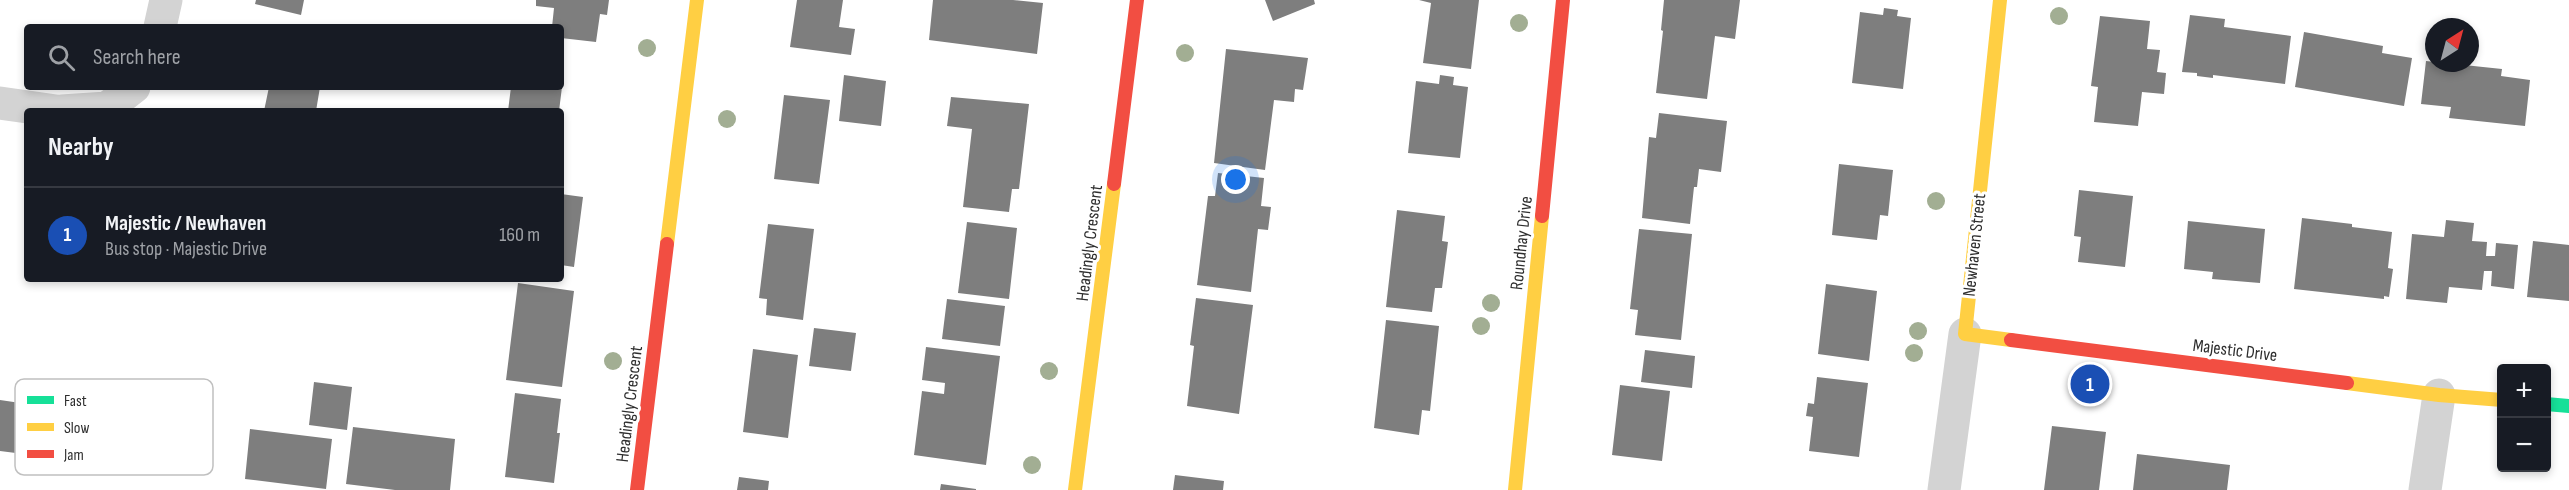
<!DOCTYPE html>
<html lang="en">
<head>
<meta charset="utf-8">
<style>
  :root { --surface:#171b24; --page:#242831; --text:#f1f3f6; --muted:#9ea1a6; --line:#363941; --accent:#7c3aed }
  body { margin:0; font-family:"Sofia Sans Condensed",sans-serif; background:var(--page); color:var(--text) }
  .controls { position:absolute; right:18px; bottom:18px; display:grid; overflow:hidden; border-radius:6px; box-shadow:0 3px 9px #0003 }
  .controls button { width:54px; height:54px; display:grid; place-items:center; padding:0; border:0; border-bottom:2px solid var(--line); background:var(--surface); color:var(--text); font:30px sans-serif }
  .compass { position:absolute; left:2425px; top:18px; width:54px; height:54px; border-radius:50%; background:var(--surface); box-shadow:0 3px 9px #0003; rotate:36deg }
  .you { position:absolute; left:1236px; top:180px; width:21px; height:21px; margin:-15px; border:4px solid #fff; border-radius:50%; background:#1a73e8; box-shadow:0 0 0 9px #1a73e833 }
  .badge { display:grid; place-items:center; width:39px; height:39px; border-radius:50%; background:var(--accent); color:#fff; font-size:20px; font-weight:700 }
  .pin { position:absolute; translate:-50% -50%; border:3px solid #fff; box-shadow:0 2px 6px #0006 }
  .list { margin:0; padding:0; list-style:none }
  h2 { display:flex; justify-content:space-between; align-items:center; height:78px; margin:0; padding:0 24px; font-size:26px }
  h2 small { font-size:20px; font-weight:400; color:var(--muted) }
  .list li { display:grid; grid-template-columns:39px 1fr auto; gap:18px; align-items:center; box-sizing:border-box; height:96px; padding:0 24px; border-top:2px solid var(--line) }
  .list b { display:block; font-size:22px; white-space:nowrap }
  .list p { margin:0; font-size:20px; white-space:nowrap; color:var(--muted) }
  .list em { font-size:20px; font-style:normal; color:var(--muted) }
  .icon { flex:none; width:33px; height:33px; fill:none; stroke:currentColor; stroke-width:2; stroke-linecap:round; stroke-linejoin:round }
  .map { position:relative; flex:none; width:2569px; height:490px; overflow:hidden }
  .search { position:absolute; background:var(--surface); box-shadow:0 3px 9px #0003; left:24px; top:24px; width:540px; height:66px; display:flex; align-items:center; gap:15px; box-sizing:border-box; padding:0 21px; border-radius:6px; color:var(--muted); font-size:22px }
  .panel { position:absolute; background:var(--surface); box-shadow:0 3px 9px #0003; left:24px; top:108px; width:540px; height:174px; border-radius:6px }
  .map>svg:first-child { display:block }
  .building { fill:#7e7e7e }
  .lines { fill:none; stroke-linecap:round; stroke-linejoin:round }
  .street { stroke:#d3d3d3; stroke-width:33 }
  .fast { stroke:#16e098; stroke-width:14 }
  .slow { stroke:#ffcf43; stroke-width:14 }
  .jam { stroke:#f24e42; stroke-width:14 }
  .tree { fill:#a2ae93 }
  .labels { text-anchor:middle; stroke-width:6; stroke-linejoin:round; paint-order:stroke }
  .street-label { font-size:18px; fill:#2e2e2e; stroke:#fff }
  .key { fill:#fff; stroke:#c0c0c0; stroke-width:1.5 }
  .key-label { font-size:16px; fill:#2e2e2e }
</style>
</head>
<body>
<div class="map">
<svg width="2569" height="490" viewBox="0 0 2569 490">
  <rect width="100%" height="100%" fill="#fff"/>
  <!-- building -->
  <path class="building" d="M256,0H304L301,15L255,4Z
    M536,0H609L607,15L600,14L596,42L561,38V27H552L554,8L536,6Z
    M797,0H843L839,27L855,29L851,55L790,47Z
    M933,0H1013L1043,3L1037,54L929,40Z
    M1265,0H1314L1315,4L1273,21Z
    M1419,0H1479L1471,69L1423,63L1431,3Z
    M1664,0H1740L1735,39L1715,36L1707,99L1656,93L1663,31L1661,30Z
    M1884,8L1898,10L1897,16L1911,18L1903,89L1852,83L1860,12L1883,15Z
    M2190,15L2225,19L2224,27L2291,36L2285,84L2213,75V78L2197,76V73L2182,72Z
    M2100,16L2150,21L2147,49L2160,50L2157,72L2166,73L2164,94L2142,92L2138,126L2094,122L2098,87L2091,86Z
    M2304,32L2383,46L2382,53L2412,58L2404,106L2295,87Z
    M1226,49L1308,58L1303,90L1295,89L1294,102L1274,100L1265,170L1214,163Z
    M2426,61L2502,69L2501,76L2530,80L2525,126L2449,118L2451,107L2421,104Z
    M844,75L886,81L881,126L839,121Z
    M1440,75L1454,77L1453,85L1468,87L1460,158L1408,153L1416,81L1439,84Z
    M269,87H320L316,111H264Z
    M511,87H562L559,111H508Z
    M784,95L830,100L819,184L774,179Z
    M951,97L1029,104L1019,189H1012L1009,212L963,207L972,129L947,126Z
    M1659,113L1727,121L1721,172L1699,169L1697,187H1694L1690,224L1642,218L1649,137L1656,138Z
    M1839,164L1893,170L1888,216L1880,215L1877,240L1832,235Z
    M1218,173L1264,178L1261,206L1271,207L1268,230L1258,229L1251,292L1197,285L1208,196H1215Z
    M2079,190L2133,196L2125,267L2078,262L2081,237L2074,236Z
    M561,194L583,197L574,267L561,265Z
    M1397,210L1445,216L1442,241L1448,242L1442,288H1435L1432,312L1386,307Z
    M2302,218L2352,224V227L2392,232L2388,268L2393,269L2389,297L2384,296V299L2294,289Z
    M2446,220L2474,223L2472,241L2487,242L2486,256H2495L2496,243L2518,245L2514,289L2491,286L2492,271H2484L2482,290L2449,287L2447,303L2406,299L2412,234L2444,237Z
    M2188,221L2265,229L2260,283L2212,279L2213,272L2184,269Z
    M967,222L1017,228L1009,299L958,293Z
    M768,224L814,229L803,320L766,315L767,299L759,298Z
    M1639,229L1692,234L1681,340L1635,335L1638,310L1630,309Z
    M2533,241L2569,245V301L2527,297Z
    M518,283L574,291L562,387L506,380Z
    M1826,284L1877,291L1869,361L1818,354Z
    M1196,298L1253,305L1239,414L1187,406L1194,346L1190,345Z
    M947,299L1005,306L1000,346L942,339Z
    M1386,320L1439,326L1430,411L1422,410L1419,435L1374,428Z
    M814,328L856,333L851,371L809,366Z
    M926,347L1000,356L986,465L914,455L922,391L944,394L945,383L922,380Z
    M753,349L798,355L788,438L743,432Z
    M1645,350L1695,356L1692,388L1641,382Z
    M1817,377L1868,383L1859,457L1809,451L1813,417L1806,416L1808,403L1814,404Z
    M314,382L352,387L347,430L309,425Z
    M1620,385L1670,391L1662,461L1612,455Z
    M36,387L66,391L65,397L105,402L98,458L71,455V460L0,451V400L34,405Z
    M515,393L561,399L557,433H560L554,483L505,477Z
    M2052,426L2106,432L2099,490H2044Z
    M353,427L455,439L450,490H395L346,484Z
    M250,429L332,439L326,489L245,479Z
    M2137,454L2230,465L2227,490H2133Z
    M1175,475L1224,481L1223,490H1173Z
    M739,477L769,481L768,490H737Z
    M941,484L976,489V490H940Z"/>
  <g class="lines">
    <!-- street -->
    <path class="street" d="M160,27L166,0
      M0,103L56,111
      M62,111L107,108L134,87
      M1944,490L1965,334
      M2425,490L2439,395"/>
    <!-- fast -->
    <path class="fast" d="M2546,404L2569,406"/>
    <!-- slow -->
    <path class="slow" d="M2000,0L1965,334L2011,340
      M667,244L697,0
      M2347,383L2439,395L2502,400
      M1075,490L1114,184
      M1515,490L1542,216"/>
    <!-- jam -->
    <path class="jam" d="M1114,184L1137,0
      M1542,216L1563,0
      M2011,340L2347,383
      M637,490L667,244"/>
  </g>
  <!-- trees -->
  <g class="tree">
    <circle cx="2059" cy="16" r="9"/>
    <circle cx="1519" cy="23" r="9"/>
    <circle cx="647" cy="48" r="9"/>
    <circle cx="1185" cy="53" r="9"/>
    <circle cx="727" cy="119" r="9"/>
    <circle cx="1936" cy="201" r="9"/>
    <circle cx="1491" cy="303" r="9"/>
    <circle cx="1481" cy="326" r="9"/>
    <circle cx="1918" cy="331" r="9"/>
    <circle cx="1914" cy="353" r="9"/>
    <circle cx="613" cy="361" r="9"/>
    <circle cx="1049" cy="371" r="9"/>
    <circle cx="1032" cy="465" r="9"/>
  </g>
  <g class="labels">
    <!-- street labels -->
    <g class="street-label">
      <text transform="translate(1089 243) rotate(-83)" y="6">Headingly Crescent</text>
      <text transform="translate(1521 243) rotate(-84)" y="6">Roundhay Drive</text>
      <text transform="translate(1974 245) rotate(-84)" y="6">Newhaven Street</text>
      <text transform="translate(2235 350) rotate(7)" y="6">Majestic Drive</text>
      <text transform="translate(629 404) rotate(-83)" y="6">Headingly Crescent</text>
    </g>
  </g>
  <!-- legend -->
  <rect x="15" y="379" width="198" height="96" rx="9" class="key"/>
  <rect x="27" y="396" width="27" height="8" fill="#16e098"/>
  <rect x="27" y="423" width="27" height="8" fill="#ffcf43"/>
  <rect x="27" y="450" width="27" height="8" fill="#f24e42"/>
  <g class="key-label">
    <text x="64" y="406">Fast</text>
    <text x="64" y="433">Slow</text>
    <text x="64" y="460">Jam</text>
  </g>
</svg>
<div class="controls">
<button>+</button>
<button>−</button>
</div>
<svg class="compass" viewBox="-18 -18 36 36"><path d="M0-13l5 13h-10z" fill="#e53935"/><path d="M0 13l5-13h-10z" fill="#9ea1a6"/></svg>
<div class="you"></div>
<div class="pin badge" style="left:2090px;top:384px;background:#1a4fb4">1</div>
<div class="search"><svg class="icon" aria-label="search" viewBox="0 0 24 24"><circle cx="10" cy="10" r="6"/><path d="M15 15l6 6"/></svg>Search here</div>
<section class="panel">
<h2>Nearby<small></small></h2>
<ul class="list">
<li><span class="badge" style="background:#1a4fb4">1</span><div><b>Majestic / Newhaven</b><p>Bus stop · Majestic Drive</p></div><em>160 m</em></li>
</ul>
</section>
</div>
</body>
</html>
